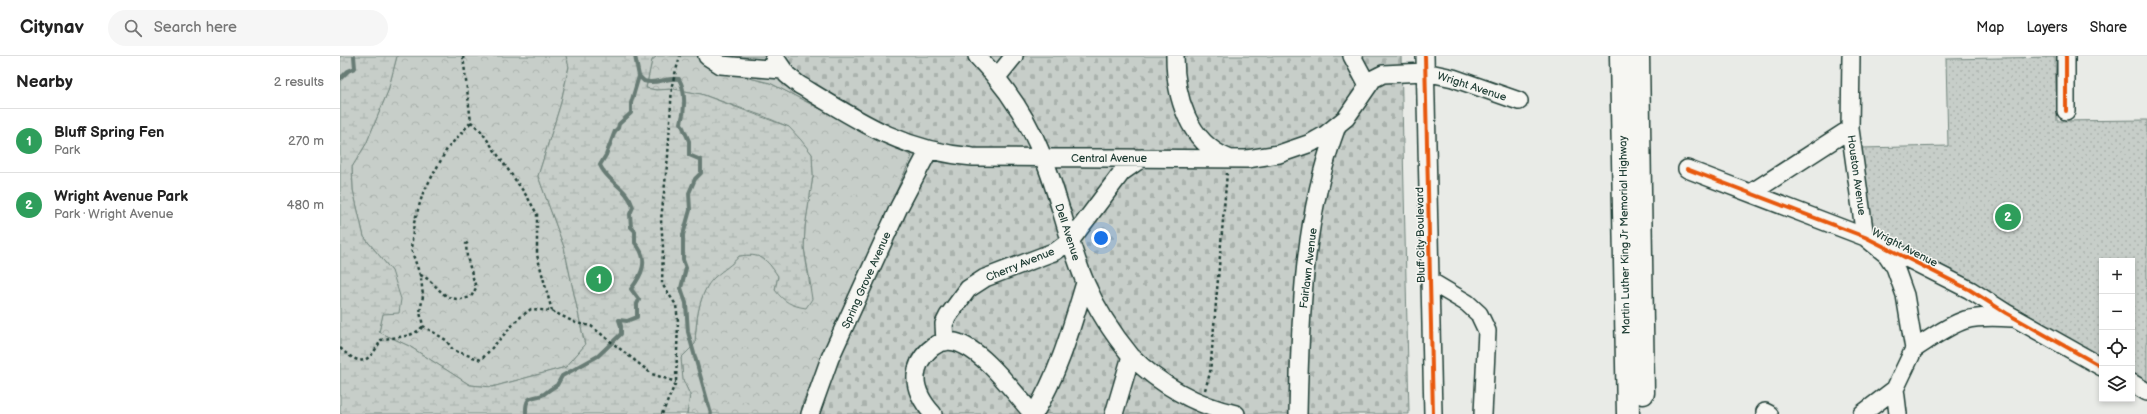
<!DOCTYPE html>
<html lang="en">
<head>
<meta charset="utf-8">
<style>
  :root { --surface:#fff; --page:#f6f6f6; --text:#222; --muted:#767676; --line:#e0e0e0; --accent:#1f6fb2 }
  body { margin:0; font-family:"Balsamiq Sans",sans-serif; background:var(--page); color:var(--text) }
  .controls { position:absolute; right:12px; bottom:12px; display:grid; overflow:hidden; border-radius:0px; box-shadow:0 2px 6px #0003 }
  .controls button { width:36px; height:36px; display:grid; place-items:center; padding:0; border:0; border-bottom:1px solid var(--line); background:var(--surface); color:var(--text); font:20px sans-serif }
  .you { position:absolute; left:761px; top:182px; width:14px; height:14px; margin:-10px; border:3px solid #fff; border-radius:50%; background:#1a73e8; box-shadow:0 0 0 6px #1a73e833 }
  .badge { display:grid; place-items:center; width:26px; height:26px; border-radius:50%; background:var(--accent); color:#fff; font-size:13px; font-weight:700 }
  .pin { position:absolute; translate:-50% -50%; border:2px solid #fff; box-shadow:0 1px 4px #0006 }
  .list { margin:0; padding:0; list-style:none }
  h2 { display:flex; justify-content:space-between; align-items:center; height:52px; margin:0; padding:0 16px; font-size:17px }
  h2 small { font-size:13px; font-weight:400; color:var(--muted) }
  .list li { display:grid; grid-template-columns:26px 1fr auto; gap:12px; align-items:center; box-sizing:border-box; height:64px; padding:0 16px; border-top:1px solid var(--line) }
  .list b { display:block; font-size:15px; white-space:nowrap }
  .list p { margin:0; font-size:13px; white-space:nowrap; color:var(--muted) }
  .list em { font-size:13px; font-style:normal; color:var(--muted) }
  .icon { flex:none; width:22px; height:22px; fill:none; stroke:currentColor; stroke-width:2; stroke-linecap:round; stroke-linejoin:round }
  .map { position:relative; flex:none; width:1807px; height:358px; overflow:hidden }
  header { display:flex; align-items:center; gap:24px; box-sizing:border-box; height:56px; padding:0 20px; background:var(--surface); border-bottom:1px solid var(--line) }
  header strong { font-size:19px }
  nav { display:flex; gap:22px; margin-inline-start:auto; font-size:14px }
  .search { width:280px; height:36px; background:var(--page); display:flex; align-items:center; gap:10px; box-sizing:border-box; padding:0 14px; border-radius:22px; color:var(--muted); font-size:15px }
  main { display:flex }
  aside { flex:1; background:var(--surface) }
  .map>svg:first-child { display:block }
  .grass { fill:url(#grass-dots); stroke:#73867e }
  .forest { fill:url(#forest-crowns); stroke:#73867e }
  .wetland { fill:url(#wetland-marsh); stroke:#73867e }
  .cemetery { fill:url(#cemetery-stones); stroke:#73867e }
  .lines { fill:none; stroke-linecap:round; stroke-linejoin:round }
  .stream { stroke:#687c75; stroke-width:4 }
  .minor-casing { stroke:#1f3d34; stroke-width:20 }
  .highway-casing { stroke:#1f3d34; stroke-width:25 }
  .path { stroke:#1f3d34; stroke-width:2.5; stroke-dasharray:3 3; stroke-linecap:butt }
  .minor { stroke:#f6f6f2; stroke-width:17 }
  .highway { stroke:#f6f6f2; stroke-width:22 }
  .cycleway-casing { stroke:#f6f6f2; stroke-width:6 }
  .cycleway { stroke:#e8590c; stroke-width:4 }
  .labels { text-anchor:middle; stroke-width:3; stroke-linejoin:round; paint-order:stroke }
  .street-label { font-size:11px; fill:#1f3d34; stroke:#f6f6f2 }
</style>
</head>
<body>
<header>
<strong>Citynav</strong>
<div class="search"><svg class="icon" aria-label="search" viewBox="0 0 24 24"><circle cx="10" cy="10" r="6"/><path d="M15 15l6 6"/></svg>Search here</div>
<nav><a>Map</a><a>Layers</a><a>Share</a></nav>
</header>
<main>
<aside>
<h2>Nearby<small>2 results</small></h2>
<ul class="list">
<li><span class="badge" style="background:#2e9e5b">1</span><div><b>Bluff Spring Fen</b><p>Park</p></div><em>270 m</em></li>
<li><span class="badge" style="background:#2e9e5b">2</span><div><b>Wright Avenue Park</b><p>Park · Wright Avenue</p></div><em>480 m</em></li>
</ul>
</aside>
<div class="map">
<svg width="1807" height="358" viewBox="0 0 1807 358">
  <defs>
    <pattern id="grass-dots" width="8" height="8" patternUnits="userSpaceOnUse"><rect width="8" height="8" fill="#c7cec9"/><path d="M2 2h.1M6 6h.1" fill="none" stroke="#aab2ad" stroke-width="1.8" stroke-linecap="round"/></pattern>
    <pattern id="forest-crowns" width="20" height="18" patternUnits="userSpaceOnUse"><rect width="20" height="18" fill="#c7cec9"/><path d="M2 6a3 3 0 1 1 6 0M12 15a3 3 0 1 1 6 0" fill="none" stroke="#aab2ad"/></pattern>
    <pattern id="wetland-marsh" width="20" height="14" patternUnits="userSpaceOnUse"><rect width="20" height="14" fill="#c7cec9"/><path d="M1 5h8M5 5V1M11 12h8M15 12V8" fill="none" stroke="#aab2ad"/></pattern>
    <pattern id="cemetery-stones" width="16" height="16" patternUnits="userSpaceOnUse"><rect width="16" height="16" fill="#c7cec9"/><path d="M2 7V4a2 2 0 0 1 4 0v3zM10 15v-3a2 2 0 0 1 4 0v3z" fill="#aab2ad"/></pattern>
  </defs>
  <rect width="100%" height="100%" fill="#e9ebe7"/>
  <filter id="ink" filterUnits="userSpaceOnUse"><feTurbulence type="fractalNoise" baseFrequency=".025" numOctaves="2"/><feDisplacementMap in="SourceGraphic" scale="8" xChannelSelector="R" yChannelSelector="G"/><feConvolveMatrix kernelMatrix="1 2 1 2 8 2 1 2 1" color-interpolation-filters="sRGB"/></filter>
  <g filter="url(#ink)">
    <!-- grass -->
    <path class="grass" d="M1715,1L1717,65L1807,64V326L1792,318V205H1762V302L1617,217L1540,178L1531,166L1521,92L1608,90L1606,3Z"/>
    <!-- forest -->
    <path class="forest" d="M57,0H226L229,10L220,50L198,120L224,191L245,289L226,311L152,331L130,329L69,290L39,276L52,215L24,181L13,134L12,111L26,88L48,35Z
      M317,0H359L369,12L430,27L572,100L463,346L461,358H347L350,339L343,324L341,302L355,288C356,267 358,236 375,220C384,213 392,209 399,200C421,197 426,202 438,220L435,234L471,231L464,192L465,171L473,120L472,98L449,71L423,60L361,38L334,33L316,34L306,32L312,4Z"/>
    <!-- wetland -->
    <path class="wetland" d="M0,0H57L48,35L26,88L12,111L13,134L24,181L52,215L61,243L59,257L43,258L39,276L69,290L130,329L152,331L226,311L245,289L224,191L198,120L220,50L229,11L226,0H317L312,4L306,32L316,34L334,33L361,38L449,71L461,84L472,98L473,120L465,171L464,192L472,243L466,252C452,250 444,246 435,234L438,220C426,202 421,197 399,200C392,209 384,213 375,221C358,236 356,267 355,288L341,302L343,324L350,339L347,358H0Z"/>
    <!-- cemetery -->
    <path class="cemetery" d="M359,0H1061L1069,358H461L463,346L572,100L430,27L369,12Z"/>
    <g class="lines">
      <!-- stream -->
      <path class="stream" d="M295,0L299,20L304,25C316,29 326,21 339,23C346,35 345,54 341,67L349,85V99L361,104V117L355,123L349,137L350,154L343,179V204L346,212L341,232L346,247L348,276L371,358
        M0,23L8,15L15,12L14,0
        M186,358C185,336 195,344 204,338C209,334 212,332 217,329L222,320L258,300L281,278V270L279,264L287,265L297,261V248L299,244L291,233C302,219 310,203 295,187V175L291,171L290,158L293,151C287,131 267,126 260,109L266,99L275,75L278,72L279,68L291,57V47L299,20"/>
      <defs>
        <path id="minor" d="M367,0L381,9L442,14
          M434,0L447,19L458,28C517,64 562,95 633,101L907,103L939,98L971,87L985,79L1006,62L1033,23L1043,18L1085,16L1113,22L1179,45
          M637,0C665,29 688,63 703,101C720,142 728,187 746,228C757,254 773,278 791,300L774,358
          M835,0C835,40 848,86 888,102
          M1012,0L1028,30
          M1085,0L1093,358
          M1726,0V55
          M657,21L674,0
          M1510,73L1525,181L1547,199L1555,211L1565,239L1574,293L1555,333L1558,358
          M1347,113L1525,181L1630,234L1666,257L1762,311
          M1411,137L1510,73L1511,0
          M1090,225L1127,247L1139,258L1147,275L1143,358
          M605,286L604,268L608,260L628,233L645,222L716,195L731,184L782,116L802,102
          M1574,293C1590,283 1607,270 1625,264C1640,260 1657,261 1672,262
          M791,300C819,328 857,350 896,358
          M1792,327L1807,336
          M1425,356L1429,358
          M470,358L490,302L559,151L589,94
          M593,358C583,347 575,335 576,320C577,302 596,281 615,286C643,293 674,337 693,358
          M694,358C719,317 731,273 745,227
          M958,358C960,262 963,161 997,70
          M1522,358L1555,333"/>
        <path id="highway" d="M1281,0L1288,358
          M1298,0L1303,337"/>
      </defs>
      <!-- minor casing -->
      <use href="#minor" class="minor-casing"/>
      <!-- highway casing -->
      <use href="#highway" class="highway-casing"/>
      <!-- path -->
      <path class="path" d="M123,0L131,66L141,75L188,142L197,158V199L212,255L191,253L178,263L141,304L113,294L106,284L83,270L80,256L83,240L81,222L71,193L74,167L83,137L107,93L131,66
        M80,219C100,226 100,250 131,241L136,232L127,201L126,188L130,185
        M212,255L236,267L251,270L312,318L336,326
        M0,292C21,311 28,308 41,284C55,280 73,283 83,270
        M865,334L870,317L887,117
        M322,358L336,326L338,265L336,249L322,228L323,191L321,164L328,100L332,29L340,0"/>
      <!-- minor -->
      <use href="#minor" class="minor"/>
      <!-- highway -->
      <use href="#highway" class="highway"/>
      <defs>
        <path id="cycleway" d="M1085,0L1093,358
          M1726,0V55
          M1347,113L1525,181L1630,234L1666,257L1762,311"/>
      </defs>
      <!-- cycleway casing -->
      <use href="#cycleway" class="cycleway-casing"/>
      <!-- cycleway -->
      <use href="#cycleway" class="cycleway"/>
    </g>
  </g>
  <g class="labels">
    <!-- street labels -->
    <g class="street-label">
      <text transform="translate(1132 30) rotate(18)" y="4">Wright Avenue</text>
      <text x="769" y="106">Central Avenue</text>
      <text transform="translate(1517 119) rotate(82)" y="4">Houston Avenue</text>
      <text transform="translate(728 176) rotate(72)" y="4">Dell Avenue</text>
      <text transform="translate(1080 179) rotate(-91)" y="4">Bluff City Boulevard</text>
      <text transform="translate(1284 179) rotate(-91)" y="4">Martin Luther King Jr Memorial Highway</text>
      <text transform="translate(1565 191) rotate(27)" y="4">Wright Avenue</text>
      <text transform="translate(680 208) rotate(-22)" y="4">Cherry Avenue</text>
      <text transform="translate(968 212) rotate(-83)" y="4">Fairlawn Avenue</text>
      <text transform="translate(526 224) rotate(-66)" y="4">Spring Grove Avenue</text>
    </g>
  </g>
</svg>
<div class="controls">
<button>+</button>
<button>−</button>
<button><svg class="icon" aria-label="locate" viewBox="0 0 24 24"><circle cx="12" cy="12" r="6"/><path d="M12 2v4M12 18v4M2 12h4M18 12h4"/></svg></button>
<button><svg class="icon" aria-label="layers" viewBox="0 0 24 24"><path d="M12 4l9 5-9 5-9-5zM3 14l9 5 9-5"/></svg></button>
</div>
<div class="you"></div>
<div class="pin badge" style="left:259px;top:223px;background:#2e9e5b">1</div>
<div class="pin badge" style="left:1668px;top:161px;background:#2e9e5b">2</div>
</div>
</main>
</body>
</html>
